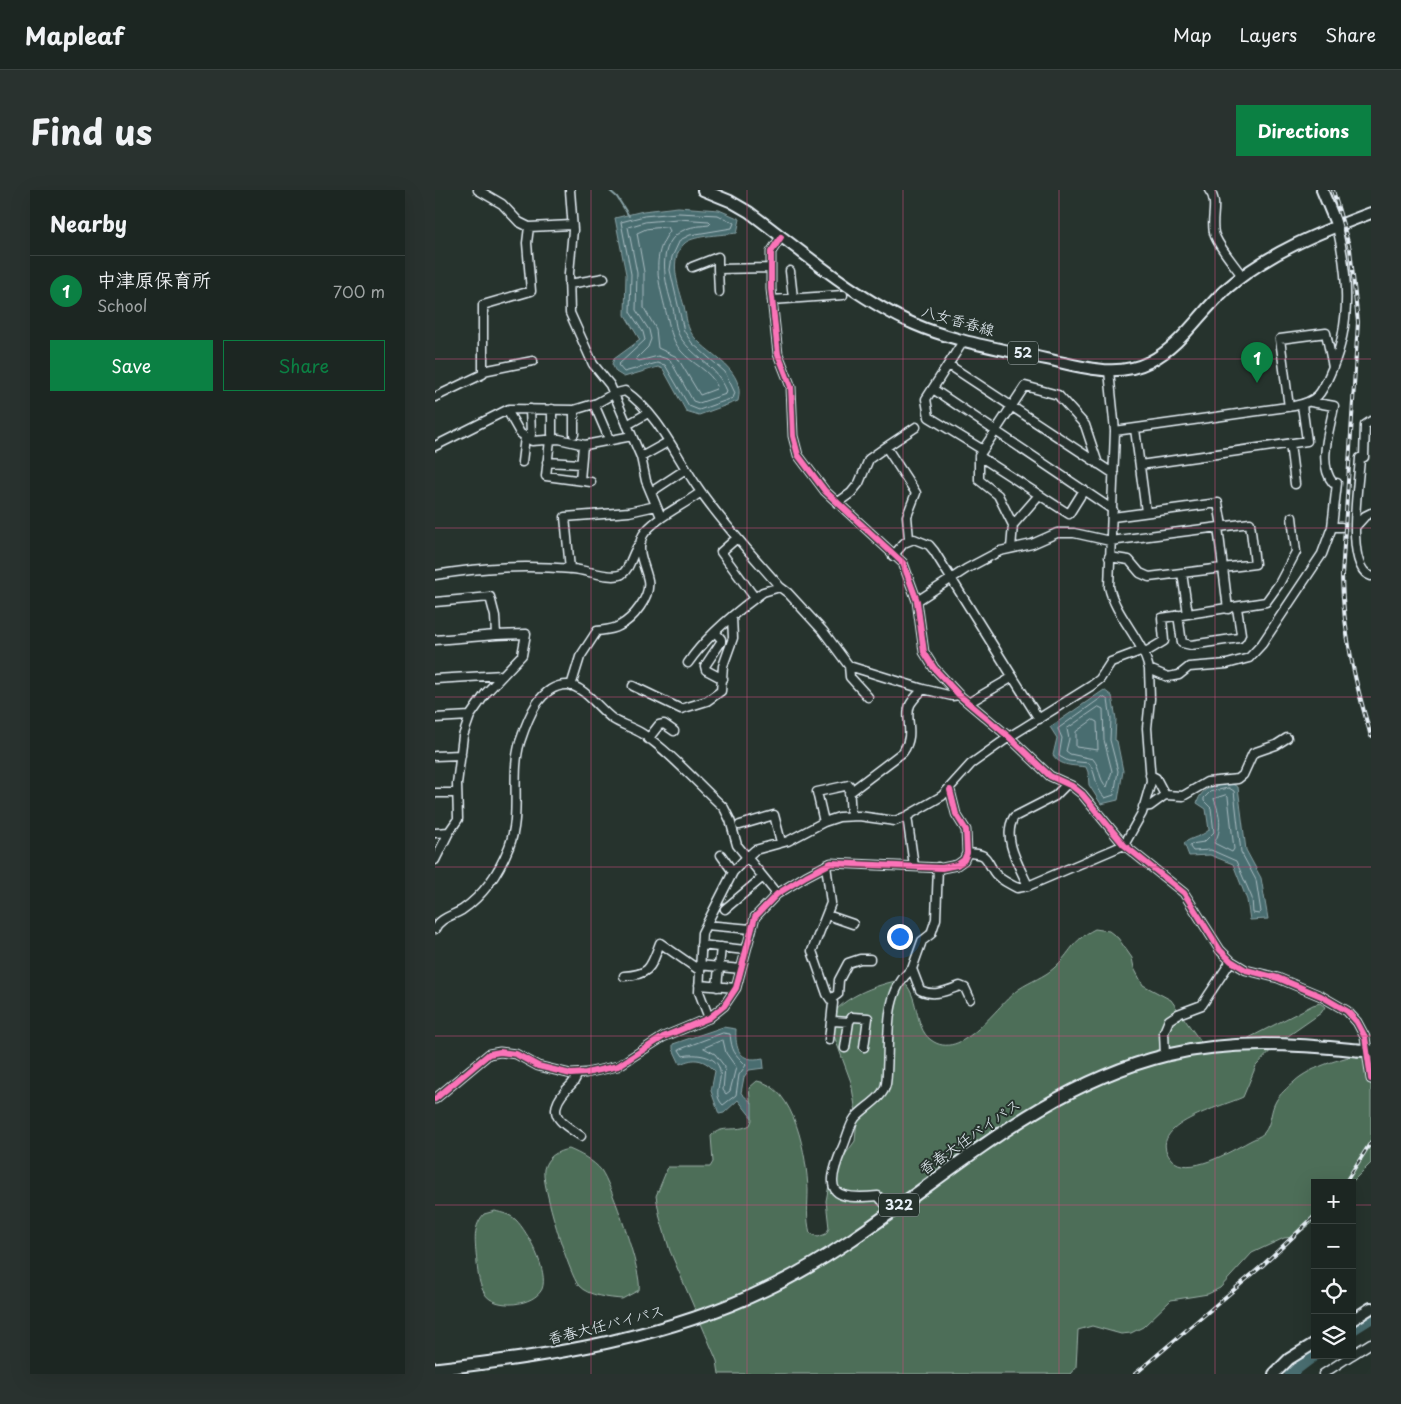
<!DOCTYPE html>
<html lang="en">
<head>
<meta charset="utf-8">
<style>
  :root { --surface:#1c2622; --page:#29322f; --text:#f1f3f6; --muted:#a0a5a5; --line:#3a4340; --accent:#0b8043 }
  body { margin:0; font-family:"Playpen Sans","Klee One",sans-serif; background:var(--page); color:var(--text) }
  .controls { position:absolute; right:15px; bottom:15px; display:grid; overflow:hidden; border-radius:0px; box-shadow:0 5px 20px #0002 }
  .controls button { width:45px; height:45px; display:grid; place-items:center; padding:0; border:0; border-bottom:1px solid var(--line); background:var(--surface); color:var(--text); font:25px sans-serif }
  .you { position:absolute; left:464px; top:746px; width:18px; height:18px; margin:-12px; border:4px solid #fff; border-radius:50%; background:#1a73e8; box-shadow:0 0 0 8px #1a73e833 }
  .badge { display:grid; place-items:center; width:32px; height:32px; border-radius:50%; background:var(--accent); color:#fff; font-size:16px; font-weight:700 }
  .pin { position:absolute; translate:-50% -41px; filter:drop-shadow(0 1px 2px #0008) }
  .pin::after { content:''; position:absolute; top:26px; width:18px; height:15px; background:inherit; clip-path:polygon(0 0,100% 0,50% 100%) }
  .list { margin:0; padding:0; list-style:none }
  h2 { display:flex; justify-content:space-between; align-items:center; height:65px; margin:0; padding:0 20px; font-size:21px }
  h2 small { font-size:16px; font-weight:400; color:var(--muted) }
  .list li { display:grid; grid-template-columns:32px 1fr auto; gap:15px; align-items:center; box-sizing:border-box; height:70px; padding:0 20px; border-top:1px solid var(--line) }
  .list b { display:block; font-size:19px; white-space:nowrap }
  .list p { margin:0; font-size:16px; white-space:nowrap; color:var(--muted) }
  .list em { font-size:16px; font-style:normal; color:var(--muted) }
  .actions { display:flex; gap:10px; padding:15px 20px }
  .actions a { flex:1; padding:11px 0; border:1px solid var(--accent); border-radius:0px; text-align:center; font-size:18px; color:var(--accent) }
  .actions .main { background:var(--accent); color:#fff }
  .icon { flex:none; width:28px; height:28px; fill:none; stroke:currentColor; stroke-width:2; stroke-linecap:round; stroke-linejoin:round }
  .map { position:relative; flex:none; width:936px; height:1184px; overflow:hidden; border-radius:0px }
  header { display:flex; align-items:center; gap:30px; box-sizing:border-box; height:70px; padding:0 25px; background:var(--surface); border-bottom:1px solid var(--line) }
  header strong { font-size:24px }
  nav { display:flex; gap:28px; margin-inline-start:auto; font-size:18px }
  .intro { display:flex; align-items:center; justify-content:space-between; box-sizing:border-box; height:120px; padding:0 30px }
  h1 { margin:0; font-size:35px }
  .button { padding:12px 22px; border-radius:0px; background:var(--accent); color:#fff; font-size:18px; font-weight:700 }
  main { display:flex; gap:30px; padding:0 30px }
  aside { flex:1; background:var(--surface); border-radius:0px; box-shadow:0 5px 20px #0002 }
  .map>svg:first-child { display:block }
  .green { fill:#4e6e58; stroke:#9bb0a8 }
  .water { fill:#4a6d70; stroke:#89a2a6 }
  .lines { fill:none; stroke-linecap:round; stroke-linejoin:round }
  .shore { stroke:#a9bcc2; stroke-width:1 }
  .stream { stroke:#89a2a6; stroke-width:2 }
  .river { stroke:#4a6d70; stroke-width:11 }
  .minor-tunnel { stroke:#43504b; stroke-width:8; stroke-dasharray:8 4; stroke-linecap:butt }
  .minor-casing { stroke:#e8f1f8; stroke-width:11 }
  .major-casing { stroke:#e8f1f8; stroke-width:14 }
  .highway-casing { stroke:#e8f1f8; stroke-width:15 }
  .minor { stroke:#26332d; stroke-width:8 }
  .major { stroke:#26332d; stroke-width:10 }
  .highway { stroke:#26332d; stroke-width:11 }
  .rail-casing { stroke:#e8f1f8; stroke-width:4 }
  .rail { stroke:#26332d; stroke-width:2; stroke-dasharray:5.5; stroke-linecap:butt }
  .highway-bridge-casing { stroke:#e8f1f8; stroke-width:15; stroke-linecap:butt }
  .highway-bridge { stroke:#26332d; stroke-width:11 }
  .cycleway-casing { stroke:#26332d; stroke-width:9 }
  .cycleway { stroke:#fb73b8; stroke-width:6 }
  .grid { fill:none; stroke:#cc4e82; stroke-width:1; stroke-opacity:0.55 }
  .labels { text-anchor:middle; stroke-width:4; stroke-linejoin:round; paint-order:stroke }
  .shield { fill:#26332d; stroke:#aeb8bb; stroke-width:1 }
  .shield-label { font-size:14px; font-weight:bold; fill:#e8f1f8 }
  .street-label { font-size:15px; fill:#e8f1f8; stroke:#26332d }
</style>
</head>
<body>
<header>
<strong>Mapleaf</strong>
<nav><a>Map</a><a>Layers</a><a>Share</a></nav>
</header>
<div class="intro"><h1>Find us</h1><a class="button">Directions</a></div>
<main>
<aside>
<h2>Nearby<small></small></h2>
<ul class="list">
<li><span class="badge">1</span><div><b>中津原保育所</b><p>School</p></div><em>700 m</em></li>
</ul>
<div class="actions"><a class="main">Save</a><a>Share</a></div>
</aside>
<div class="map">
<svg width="936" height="1184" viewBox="0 0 936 1184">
  <rect width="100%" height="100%" fill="#26332d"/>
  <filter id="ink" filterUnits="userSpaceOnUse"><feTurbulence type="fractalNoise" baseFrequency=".02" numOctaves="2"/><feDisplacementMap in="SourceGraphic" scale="10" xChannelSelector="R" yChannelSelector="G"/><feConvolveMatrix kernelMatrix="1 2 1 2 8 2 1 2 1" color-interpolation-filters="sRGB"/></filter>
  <g filter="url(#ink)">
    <!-- green -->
    <path class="green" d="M660,739L674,741L683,748L697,768L699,778L708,795L736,810L770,858L800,855L878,815L885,813L890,817L886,823L843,853L821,876L808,907C790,916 708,935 736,969C753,988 796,961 813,952C818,949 825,947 829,943C837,933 835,921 841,911C844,905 853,897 859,892C875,876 914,866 936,862V973L916,993H880V1031L859,1047L849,1048L817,1063L785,1098L773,1104L736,1110L708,1137L696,1143L686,1144L657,1136L643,1140L641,1177L635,1184H284L282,1171L235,1061L225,1028L221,1006L233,977H275L278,972L276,946C287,934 301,943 315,935L317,930L314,898L322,891C360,896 372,968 373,1000C373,1015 371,1028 375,1043L383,1047L391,1044L394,1038L391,1011L396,984L420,951L422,928L416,892L395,835C395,810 446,793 466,790C485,803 478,837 496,850C527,873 562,814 584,799C596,791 609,787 619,778C637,762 636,751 660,739Z
      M134,959C144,963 159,971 166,980C176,993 208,1085 204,1100L187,1109C175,1108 153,1106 144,1096C134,1085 106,993 109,979C112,967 122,961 134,959Z
      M60,1021C67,1023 75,1024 81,1030C93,1042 114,1082 107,1099C99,1116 60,1120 50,1104C44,1095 43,1084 42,1074C41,1056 36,1038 49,1024Z"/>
    <!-- water -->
    <path class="water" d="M243,17L284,20L305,29L302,43C289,45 259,45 250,53C232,69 244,97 249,116C252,128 251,138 260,148C276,166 311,181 303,211L264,225L251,221L228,179L223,177L189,187L181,182L177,174L179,169L205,150L190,125L191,84L180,28L208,21Z
      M669,500L677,506L681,529L680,550L682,551L688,581L683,610L666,614L654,595L653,582L651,577C638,575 626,577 618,565L622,548L615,537Z
      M795,593L803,597L811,660L826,688L833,729L815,730L812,710L798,674L775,665L754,666L749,653C757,647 766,647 774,640L771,619L762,613C767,596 780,596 795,593Z
      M288,837L301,839C300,859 304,873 328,868L329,878L314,880L309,887L306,903L317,913V928L303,910L289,923L284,924L276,901L280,881C269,869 260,867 245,874L238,859V854Z"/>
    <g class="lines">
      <!-- shore -->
      <path class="shore" d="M243,23L283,25L299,33L297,38L255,45L245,50L237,67L235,80L249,141L257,153L290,182L300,203L298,208L264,220L254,216L230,175L222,173L189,182L183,175L210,150L208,142L195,122L196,84L186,32L209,26Z
        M243,29L274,31L276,33L274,35C267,36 258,36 251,39C219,52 230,93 238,118C240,127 240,139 245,147C260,169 281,175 292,201L291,204L264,213L258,211L235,170L223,166L204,171L201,169L213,157L216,149L214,140L201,120L202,83L193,37L210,32Z
        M233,37L235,41C215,67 224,93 231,122C235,137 236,149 246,161C257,174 275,180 282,196L281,199L265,205L242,167L223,158L221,139L209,118V82L202,43L211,39Z
        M668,507L673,510L676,529L675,550L683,581L679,605L670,608C659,597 662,584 654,573L633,571L624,566L627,548L623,539Z
        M664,517L668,519L669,550L677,581L672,597C663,589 666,578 658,569L635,564L631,561L634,549L632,539Z
        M658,530L662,532L663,560L641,557V542Z
        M794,598L799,601L806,662L821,690L826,722L824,724L818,723L817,708L801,671L776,660L758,661L755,657L756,654L769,652L779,642L776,618L769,611V608L775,602Z
        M791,605L793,607L799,659L797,662L779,653C788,639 785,624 779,609Z
        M288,843L295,844C297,862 299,863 311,875L304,885L301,905L288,915C277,904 287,894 285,881C283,865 259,863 248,866L244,860Z
        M288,850L291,863L301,877L295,901L291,904L288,900L290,877L280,864L269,858Z"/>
      <!-- stream -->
      <path class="stream" d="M174,0L182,7L194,26"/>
      <!-- river -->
      <path class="river" d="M917,1140L936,1128
        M855,1184L880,1165"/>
      <!-- minor-tunnel -->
      <path class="minor-tunnel" d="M906,337H914
        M933,545L936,544"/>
      <defs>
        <path id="minor" d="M43,0L67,14L84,32L94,37L137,35
          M135,0L138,40L134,83L135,123L158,174L175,195L206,267L211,291L226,327
          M774,0C785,13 774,31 780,46C786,60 799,74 807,86
          M346,47L336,62V99L343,164L356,197L358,246L363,265L390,301L468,373L482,411L489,462L499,478L524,505L574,547L615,586L637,596L647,604L689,655L749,703L785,760L796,771L811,780L843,788L886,806L912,821L922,832L930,847L936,889
          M257,77L283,67V79
          M355,81L358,108
          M134,94L169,88
          M284,102L283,79L335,78
          M337,110L408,105
          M529,150L491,209L494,227L548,260
          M514,175L679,284
          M48,181L98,171
          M674,181L680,241L674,397C681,427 707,448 714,479L733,487L744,485L754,477L792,474L814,468L827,454L887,364L897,337H906
          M498,199L678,320
          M0,207L48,184V115L96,101L92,53L94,37
          M876,212L899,216C895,239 882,274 898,293H902L897,337
          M159,214L175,251
          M854,217L845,149L891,143L898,177
          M95,219L96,244
          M117,219V244
          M72,220L85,243L97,251L124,249L150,255L197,246
          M139,220V244
          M936,231L930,235L929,267L925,268C924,291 909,378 936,386
          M192,235L213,223
          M700,239L711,322
          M680,241L859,216C885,211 887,202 897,179C917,132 913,85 902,36
          M115,250L111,286L156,292
          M855,253L860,294
          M0,256L74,219L139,220L162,213L178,204L190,201C225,225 242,269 266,302C290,336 318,366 345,397L353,403L388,441L414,476L488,499L517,506L524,505
          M451,257L481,237
          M544,266L634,324L649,300
          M206,267L233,252
          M87,272L90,247
          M112,272L146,274
          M705,275L872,251L867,215
          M145,290L148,255
          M216,302L251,279
          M402,313L416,303L424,293L434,269L451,257L481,303L472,326L474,349
          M678,327L783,313L787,336
          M578,335L604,305
          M921,336L930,326L936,323
          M783,337L793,419
          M302,348L286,362L320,408L328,402L345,397
          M576,358L578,335L563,305L544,290V266L590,196L623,205L650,235L663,274
          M458,366L469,353L479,349L494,355L499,361L604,529
          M135,379L130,327L194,322L221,316
          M747,383L753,424
          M0,385C49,377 89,375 138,379C151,380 177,390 187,384C196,378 197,361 206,352
          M482,411L531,379L565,361L597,354L622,343H639L675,351L815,333L820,374L714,387L705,383L694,370L674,367
          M0,412L55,407L60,426L61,445L0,450
          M743,425L747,453L756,455L804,448L806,444L802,418
          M281,443L286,449V452L270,476L271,480L288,489
          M709,463L729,451L727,428L831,412L844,394L861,362L857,327
          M253,473C270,448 296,426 320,408
          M414,476L415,487L433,507
          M0,489L68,485
          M136,496L145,467L162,441C169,440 177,440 184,436C198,429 216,407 213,390C210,375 200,360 208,345C219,328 249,315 266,302
          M198,496L246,519L272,511L286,501L288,476L298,448L297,427
          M535,512L578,487
          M0,528L35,526
          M213,549L224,535L229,534L239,541
          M0,566L26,565
          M715,585L721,588L730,605
          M0,603H22
          M414,603L468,562C481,543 469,529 475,515C478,509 484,504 488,499
          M708,617L715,616L730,605L748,606L772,592L803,589L808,585L818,563L841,555L852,548
          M472,626L479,676
          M389,632L382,602L414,595L416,626
          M305,635L339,625L346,652
          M0,643L14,642L23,629L22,594L28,546L35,526L51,503L87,465L91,444L61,445
          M532,663C553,664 549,666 559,682C563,689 575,694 582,698L593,696L689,655L707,623L716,592L712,538L715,509L714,479
          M286,665L298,682
          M0,670L14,642
          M391,675L396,713L377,761L392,804L398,813L394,850
          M503,677L501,729L496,744L487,751L477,779L485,800C499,807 511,801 525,796L530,798L535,809
          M593,696C585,677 566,648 579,627L620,606L632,594
          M290,719L328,687
          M392,725L418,734
          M271,735L316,739
          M0,739C5,728 17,726 27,720C49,705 64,682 74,657C87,624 75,586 85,552C92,531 104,494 133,495C149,496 165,520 178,529C187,535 199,538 208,544C234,561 265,596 289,618L295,630L302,655L342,704
          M266,755L310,760
          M264,775L306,779
          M189,786C216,785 216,776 225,753L264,780
          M264,795L301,798
          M282,797L286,757
          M396,809L403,804L404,790L413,773L425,769H435
          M274,828L264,802L267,743L298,682L311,668L320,660L353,651L389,632L404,627L424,626L460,631L472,626L507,606L536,574L574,547L656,496L665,489L676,472L708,460
          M398,831L414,832L417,827L433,828L429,857
          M410,858L414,832
          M730,866L729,842L734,830L743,824L767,815L796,771
          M142,884C141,891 136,895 131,900C110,924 125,932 146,946
          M0,909L54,864L65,862L81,864L103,876L136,884L151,883L183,876L228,847L274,828L289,816L301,798L320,727L342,704L371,686L396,673L507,678L522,675L529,670L532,663L531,640L521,624L515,600
          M456,1021L443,1006C398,1010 388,1004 407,959C412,949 414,936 420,928C429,917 448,909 451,894C456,859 445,804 477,779
          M917,1165L936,1153
          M888,1184L917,1165"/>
        <path id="major" d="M268,0L295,11L314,22C365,60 422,109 479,134C520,152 568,159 611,169C644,176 681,189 714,172C746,156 764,124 790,100C832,63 885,42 936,23
          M887,0L902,36
          M917,1130L936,1118
          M839,1184L854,1169L880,1153"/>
        <path id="highway" d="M0,1179C117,1166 233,1148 340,1095C476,1027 580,902 732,865C795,850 858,854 922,860"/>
      </defs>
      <!-- minor casing -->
      <use href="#minor" class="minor-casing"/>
      <!-- major casing -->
      <use href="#major" class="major-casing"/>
      <!-- highway casing -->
      <use href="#highway" class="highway-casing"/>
      <!-- minor -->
      <use href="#minor" class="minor"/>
      <!-- major -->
      <use href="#major" class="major"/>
      <!-- highway -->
      <use href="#highway" class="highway"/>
      <defs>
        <path id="rail" d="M898,0L915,59L923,132L907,386C908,442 920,492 936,546
          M910,993L936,952
          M700,1184L828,1075L880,1026"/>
      </defs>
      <!-- rail casing -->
      <use href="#rail" class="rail-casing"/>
      <!-- rail -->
      <use href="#rail" class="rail"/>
      <defs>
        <path id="highway-bridge" d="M922,860L936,861"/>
      </defs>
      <!-- highway-bridge casing -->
      <use href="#highway-bridge" class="highway-bridge-casing"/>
      <!-- highway-bridge -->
      <use href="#highway-bridge" class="highway-bridge"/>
      <defs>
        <path id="cycleway" d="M346,47L336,62V99L343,164L356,197L358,246L363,265L390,301L468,373L482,411L489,462L499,478L524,505L574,547L615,586L637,596L647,604L689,655L749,703L785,760L796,771L811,780L843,788L886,806L912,821L922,832L930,847L936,889
          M0,909L54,864L65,862L81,864L103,876L136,884L151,883L183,876L228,847L274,828L289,816L301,798L320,727L342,704L371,686L396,673L507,678L522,675L529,670L532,663L531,640L521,624L515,600"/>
      </defs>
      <!-- cycleway casing -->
      <use href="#cycleway" class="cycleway-casing"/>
      <!-- cycleway -->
      <use href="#cycleway" class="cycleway"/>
    </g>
  </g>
  <!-- grid -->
  <path class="grid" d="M156,0V1184M312,0V1184M468,0V1184M624,0V1184M780,0V1184M0,169H936M0,338H936M0,507H936M0,677H936M0,846H936M0,1015H880M917,1015H936"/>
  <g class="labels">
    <!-- shield labels -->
    <g class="shield">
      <rect x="573" y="151.5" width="30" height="23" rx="4"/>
      <rect x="444" y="1003.5" width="40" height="23" rx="4"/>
    </g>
    <g class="shield-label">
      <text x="588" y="168">52</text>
      <text x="464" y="1020">322</text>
    </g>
    <!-- street labels -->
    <g class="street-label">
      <text transform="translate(523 131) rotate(16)" y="5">八女香春線</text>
      <text transform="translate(535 947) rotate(-35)" y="5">香春大任バイパス</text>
      <text transform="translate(171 1135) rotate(-14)" y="5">香春大任バイパス</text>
    </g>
  </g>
</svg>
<div class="controls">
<button>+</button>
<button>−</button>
<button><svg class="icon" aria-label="locate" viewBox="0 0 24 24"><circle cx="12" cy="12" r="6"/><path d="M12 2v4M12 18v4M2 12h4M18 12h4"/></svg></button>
<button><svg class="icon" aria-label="layers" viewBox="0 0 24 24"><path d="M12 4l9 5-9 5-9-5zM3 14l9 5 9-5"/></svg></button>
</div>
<div class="you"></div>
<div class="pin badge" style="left:822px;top:193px">1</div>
</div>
</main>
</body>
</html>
